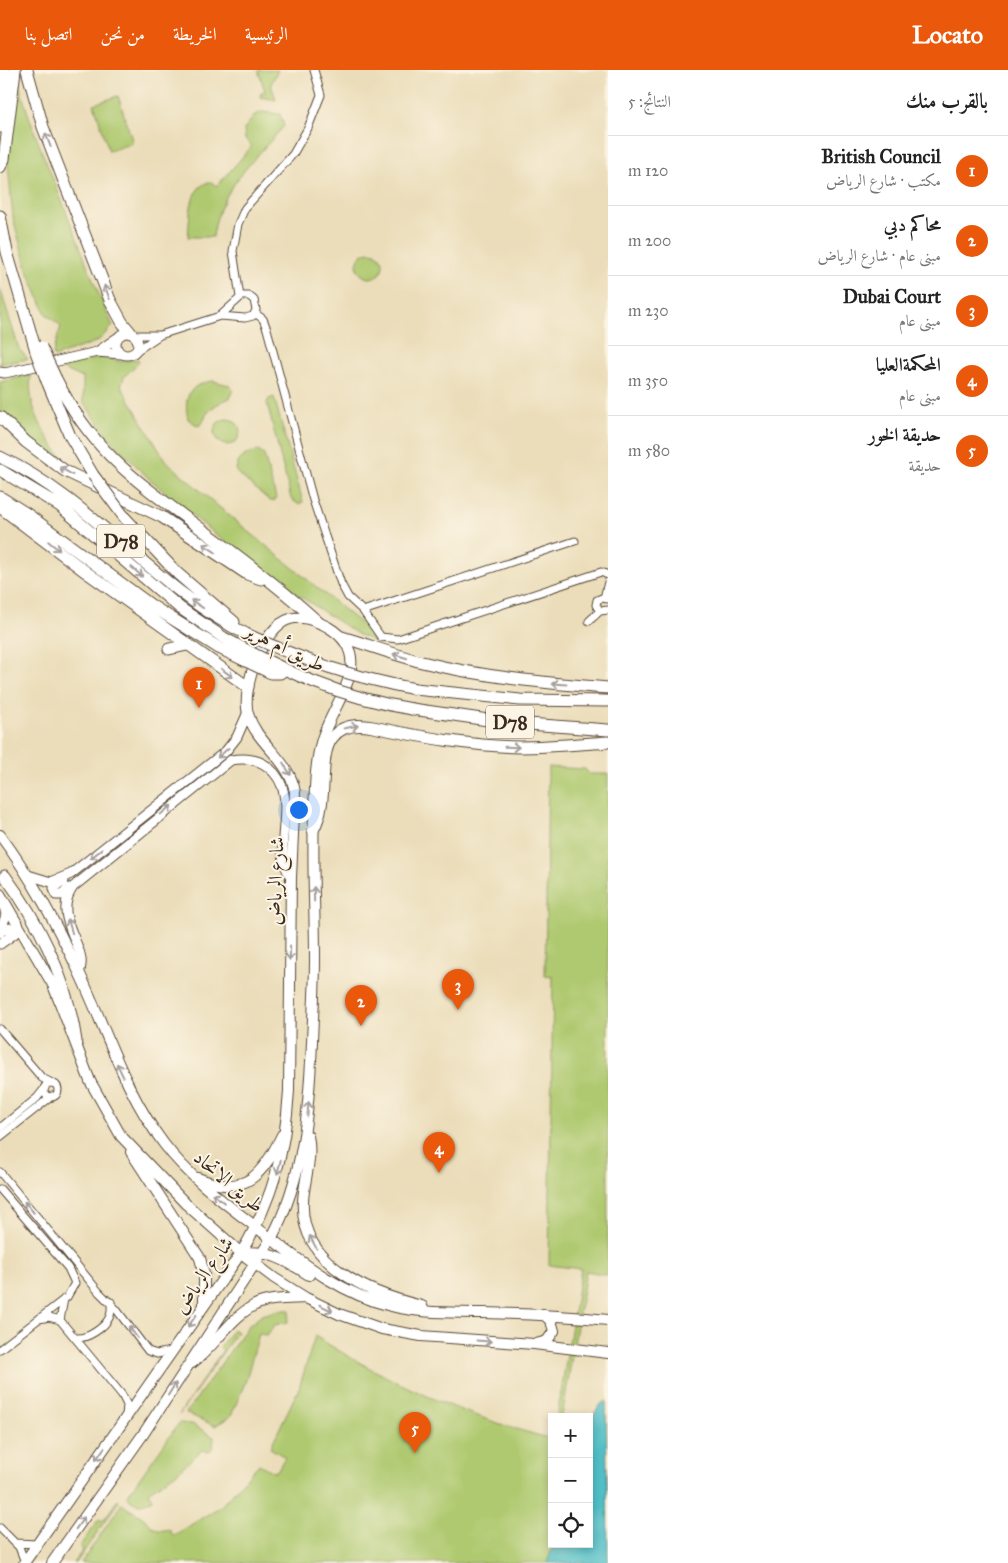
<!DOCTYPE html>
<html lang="ar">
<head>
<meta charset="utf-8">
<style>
  :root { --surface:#fff; --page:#f6f6f6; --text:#222; --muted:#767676; --line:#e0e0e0; --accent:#ea580c }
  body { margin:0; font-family:"IM FELL Great Primer",Amiri,serif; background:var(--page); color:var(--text); direction:rtl }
  .controls { position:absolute; right:15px; bottom:15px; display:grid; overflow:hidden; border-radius:0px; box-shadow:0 2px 8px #0003 }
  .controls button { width:45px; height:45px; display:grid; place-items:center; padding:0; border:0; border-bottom:1px solid var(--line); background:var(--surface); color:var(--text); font:25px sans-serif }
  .you { position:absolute; left:298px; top:739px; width:18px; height:18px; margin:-12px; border:4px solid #fff; border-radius:50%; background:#1a73e8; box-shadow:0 0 0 8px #1a73e833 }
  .badge { display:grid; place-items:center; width:32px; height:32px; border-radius:50%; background:var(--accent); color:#fff; font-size:16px; font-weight:700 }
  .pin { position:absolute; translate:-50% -41px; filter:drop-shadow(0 1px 2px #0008) }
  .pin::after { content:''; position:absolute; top:26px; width:18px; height:15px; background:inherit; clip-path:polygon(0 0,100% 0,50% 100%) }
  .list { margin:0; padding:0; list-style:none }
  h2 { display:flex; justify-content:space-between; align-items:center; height:65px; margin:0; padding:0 20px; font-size:21px }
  h2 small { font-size:16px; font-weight:400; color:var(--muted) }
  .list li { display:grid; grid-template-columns:32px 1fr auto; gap:15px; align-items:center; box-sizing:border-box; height:70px; padding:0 20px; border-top:1px solid var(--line) }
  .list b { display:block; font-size:19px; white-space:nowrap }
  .list p { margin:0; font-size:16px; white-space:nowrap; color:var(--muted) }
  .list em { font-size:16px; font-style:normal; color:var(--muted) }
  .icon { flex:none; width:28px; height:28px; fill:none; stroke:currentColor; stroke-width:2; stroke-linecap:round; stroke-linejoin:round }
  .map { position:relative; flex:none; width:608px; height:1493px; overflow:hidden; direction:ltr }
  header { display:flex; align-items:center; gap:30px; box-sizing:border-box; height:70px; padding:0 25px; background:var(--accent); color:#fff }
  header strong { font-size:24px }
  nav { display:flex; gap:28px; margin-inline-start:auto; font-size:18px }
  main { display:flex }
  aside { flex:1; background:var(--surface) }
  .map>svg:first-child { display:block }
  .green { fill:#afc96f; stroke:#757a46 }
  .water { fill:#51bfc7; stroke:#467472 }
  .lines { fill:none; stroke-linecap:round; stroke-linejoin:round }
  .minor-casing { stroke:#554535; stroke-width:9 }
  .tertiary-casing { stroke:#554535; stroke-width:11 }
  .secondary-casing { stroke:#554535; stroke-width:12 }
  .primary-casing { stroke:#554535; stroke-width:13 }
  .minor { stroke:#fff; stroke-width:7 }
  .tertiary { stroke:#fff; stroke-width:9 }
  .secondary { stroke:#fff; stroke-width:10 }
  .primary { stroke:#fff; stroke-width:11 }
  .primary-bridge-casing { stroke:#554535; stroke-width:13; stroke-linecap:butt }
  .primary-bridge { stroke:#fff; stroke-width:11 }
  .oneway { stroke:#a79f9a }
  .labels { text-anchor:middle; stroke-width:4; stroke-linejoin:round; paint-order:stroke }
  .shield { fill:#fcf5e5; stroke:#75675a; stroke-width:1 }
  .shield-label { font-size:19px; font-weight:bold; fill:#3b2a1e }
  .street-label { font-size:20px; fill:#3b2a1e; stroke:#fcf5e5 }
</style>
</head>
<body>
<header>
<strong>Locato</strong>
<nav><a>الرئيسية</a><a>الخريطة</a><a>من نحن</a><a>اتصل بنا</a></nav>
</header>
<main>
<aside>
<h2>بالقرب منك<small>النتائج: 5</small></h2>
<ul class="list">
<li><span class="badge">1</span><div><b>British Council</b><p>مكتب · شارع الرياض</p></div><em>120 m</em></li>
<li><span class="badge">2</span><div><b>محاكم دبي</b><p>مبنى عام · شارع الرياض</p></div><em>200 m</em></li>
<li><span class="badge">3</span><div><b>Dubai Court</b><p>مبنى عام</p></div><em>230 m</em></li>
<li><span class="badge">4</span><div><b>المحكمةالعليا</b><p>مبنى عام</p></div><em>350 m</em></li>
<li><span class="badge">5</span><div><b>حديقة الخور</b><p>حديقة</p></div><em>580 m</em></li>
</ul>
</aside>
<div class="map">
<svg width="608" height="1493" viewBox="0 0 608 1493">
  <rect width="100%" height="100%" fill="#fcf5e5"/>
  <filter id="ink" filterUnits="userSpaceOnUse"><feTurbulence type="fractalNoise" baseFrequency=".02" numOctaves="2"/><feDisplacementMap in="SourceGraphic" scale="10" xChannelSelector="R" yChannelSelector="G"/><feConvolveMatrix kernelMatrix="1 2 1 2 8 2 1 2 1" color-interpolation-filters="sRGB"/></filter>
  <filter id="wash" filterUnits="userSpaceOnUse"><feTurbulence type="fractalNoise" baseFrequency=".0096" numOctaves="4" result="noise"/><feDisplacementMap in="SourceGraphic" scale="20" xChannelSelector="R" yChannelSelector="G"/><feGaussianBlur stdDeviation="1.12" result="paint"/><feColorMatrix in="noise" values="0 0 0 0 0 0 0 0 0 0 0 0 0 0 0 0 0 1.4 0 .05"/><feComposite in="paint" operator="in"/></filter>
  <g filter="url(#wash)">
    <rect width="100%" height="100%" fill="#ebddb9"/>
    <!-- green -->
    <path class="green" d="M258,0H278L271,14L276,30L260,27L261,23L265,21Z
      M17,6C29,55 50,100 68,146C83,183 96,220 113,256L98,271L54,287L53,283L61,256L46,244L27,199L13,148L6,74Z
      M118,26L133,73L109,81L94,34Z
      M261,42L280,44L284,56C256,88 217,122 213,167H188C190,149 188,115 211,112L217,116L252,76L245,69L244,59L255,45Z
      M357 195a13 13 0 1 1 26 0a13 13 0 1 1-26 0Z
      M0,218L19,279L28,289L0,294Z
      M103,287L121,292L138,289L139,292L124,307L121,316L165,390L219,437L382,571L380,573L359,565L280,513L217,466L147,407L110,369L83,332V308L58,297Z
      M31,305C26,342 50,372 71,400L0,346V312Z
      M213,311L229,315L233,321L230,328C216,334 207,339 202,354L198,356L188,349C183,326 190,314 213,311Z
      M274,327L303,432L298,434L291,429L267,333L269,329Z
      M214 362a13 13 0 1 1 26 0a13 13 0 1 1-26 0Z
      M258,381L264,385L276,428L274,431H270L236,402C236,389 246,383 258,381Z
      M548,697L585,699L589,704H608V1205L586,1201L562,1347H557L581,1199L549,1195L553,907L545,906Z
      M279,1240H290L288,1252L275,1255L267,1265L259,1264L245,1313L231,1346L215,1356L186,1343L248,1256L262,1245Z
      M233,1259L237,1262L179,1345L223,1280L220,1277Z
      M315,1266C389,1313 467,1347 552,1369V1474H554L547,1493H81L122,1433C128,1441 135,1441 142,1447C152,1454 154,1464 169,1459L173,1466L221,1436L259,1394L273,1402L277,1401L285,1387L270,1378L299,1318Z
      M179,1353L192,1354L214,1367L213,1378L209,1382L202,1380L176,1403L148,1422L152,1429C143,1436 134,1436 127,1426Z
      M118,1429L119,1431L76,1493H73L83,1480L80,1476L99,1449L103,1451Z"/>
    <!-- water -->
    <path class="water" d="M606,1331L608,1493H547L554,1474H589V1351L601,1334Z"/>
  </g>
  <g filter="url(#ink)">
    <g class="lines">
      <defs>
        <path id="minor" d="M242,226H249L254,230L256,240L253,246L245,248L220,246Z
          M240,227L233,181L238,154L245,138L293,84L308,58L321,25L314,0
          M255,243L263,249L267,259L313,430L341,514L348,527L363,541L381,567L398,569L601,502L608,505
          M135,265H160L220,246
          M136,281L160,265
          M604,528L608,512
          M363,541L575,471
          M600,541L596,535L597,530L602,528L608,529
          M589,551L600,541L608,540
          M0,959L42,1008L52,1013
          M44 1020a7 7 0 1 1 14 0a7 7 0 1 1-14 0Z
          M0,1058L37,1028L45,1018
          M0,1067L52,1026
          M0,1102L99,1222L116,1239L148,1281L157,1284L171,1281
          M0,1119L68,1198L75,1213L67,1227L0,1279
          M39,1249L49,1247L60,1250L122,1325L127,1335L126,1346
          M60,1250L64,1229
          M76,1268C87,1269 104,1258 109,1248C112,1243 111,1238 111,1232
          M0,1458L19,1477L25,1492
          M16,1473L37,1474"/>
        <path id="tertiary" d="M116 274a11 11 0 1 1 22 0a11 11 0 1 1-22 0Z
          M97,282L121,284
          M0,302L5,303L97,282L117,268
          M28,805L51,812L71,804L226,681L237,667L248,642
          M64,811L54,818L56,825H62L69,818
          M0,863L6,845L3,832
          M0,874L14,864L10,858L1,861
          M79,902C91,879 50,849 73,817L231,690C244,688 257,688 268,697C304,725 268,775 291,807"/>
        <path id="secondary" d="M0,765C32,808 56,854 79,902C107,961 124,1021 164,1074C193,1112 232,1138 269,1167C306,1196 345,1225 391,1236C422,1244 453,1242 484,1243C526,1244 567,1246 608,1250
          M0,824L53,915L90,1011L121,1066L186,1134L241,1183L274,1208L306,1228L339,1244L382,1259L421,1266L534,1274L608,1283
          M308,1066C313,1088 304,1110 303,1131C299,1195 371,1224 422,1236
          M131,1082L200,1188L204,1204V1233
          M198,1108C245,1128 263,1105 282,1065
          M241,1183C267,1179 287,1191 309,1205
          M536,1274L547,1271L554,1261L551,1251L543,1244
          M192,1293C215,1277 229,1248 255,1235C270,1228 289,1229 306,1228
          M24,1493L241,1183C273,1129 285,1083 289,1021L291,807L295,722C289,688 257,675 248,644C241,619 263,556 290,549C303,545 317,551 328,557C378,587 334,630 322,669C315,693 315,718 314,743C312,792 315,840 315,889C315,916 313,944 312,972C309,1040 304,1108 271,1169L144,1363L52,1493"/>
        <path id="primary" d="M27,0L43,57L110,230L122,252L131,263
          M0,57L4,0
          M0,97L4,89L15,0
          M0,146L7,182L36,281
          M56,309C91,379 132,408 193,453C236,484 279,516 318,552
          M47,311L70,366L93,405
          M0,347L26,372L65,401L162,447L247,504L261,509
          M0,387C95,432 154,518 246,564
          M0,400L60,436L180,538L224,568
          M0,427L27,444L152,536L219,578
          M0,437L86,502L248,617
          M125,448L178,504L234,552
          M342,567C369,575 395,585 422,592C483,607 545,613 608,618
          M169,579L187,575
          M415,619L520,630L608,631
          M412,639L502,652L608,660
          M313,760C330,730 317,688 332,668C342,654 358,654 373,657C422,667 470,676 520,677C550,677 579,674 608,672
          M5,806C42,856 67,909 76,971"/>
      </defs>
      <!-- minor casing -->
      <use href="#minor" class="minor-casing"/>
      <!-- tertiary casing -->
      <use href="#tertiary" class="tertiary-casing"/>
      <!-- secondary casing -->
      <use href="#secondary" class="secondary-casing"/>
      <!-- primary casing -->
      <use href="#primary" class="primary-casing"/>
      <!-- minor -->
      <use href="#minor" class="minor"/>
      <!-- tertiary -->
      <use href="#tertiary" class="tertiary"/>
      <!-- secondary -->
      <use href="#secondary" class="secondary"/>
      <!-- primary -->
      <use href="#primary" class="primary"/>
      <defs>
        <path id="primary-bridge" d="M41,277L56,309
          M36,282L47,311
          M93,405L125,448
          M246,564C304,591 352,607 415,619
          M224,568C288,603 339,627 412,639
          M219,578L271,603H280L284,600"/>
      </defs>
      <!-- primary-bridge casing -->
      <use href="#primary-bridge" class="primary-bridge-casing"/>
      <!-- primary-bridge -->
      <use href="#primary-bridge" class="primary-bridge"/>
    </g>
    <!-- one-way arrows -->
    <defs><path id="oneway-shaft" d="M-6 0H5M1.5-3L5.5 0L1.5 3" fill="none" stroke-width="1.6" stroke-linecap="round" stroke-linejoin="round" transform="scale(1.25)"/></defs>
    <g class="oneway">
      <use href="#oneway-shaft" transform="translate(48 70) rotate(-111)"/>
      <use href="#oneway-shaft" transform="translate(107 222) rotate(-111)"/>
      <use href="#oneway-shaft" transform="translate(66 401) rotate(-149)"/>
      <use href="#oneway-shaft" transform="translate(54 476) rotate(39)"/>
      <use href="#oneway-shaft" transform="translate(209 478) rotate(-146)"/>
      <use href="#oneway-shaft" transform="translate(137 502) rotate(41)"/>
      <use href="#oneway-shaft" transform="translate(197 534) rotate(-146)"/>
      <use href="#oneway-shaft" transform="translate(400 586) rotate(-163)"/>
      <use href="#oneway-shaft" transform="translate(227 603) rotate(36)"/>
      <use href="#oneway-shaft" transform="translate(559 614) rotate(-176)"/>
      <use href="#oneway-shaft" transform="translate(351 657) rotate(-12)"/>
      <use href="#oneway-shaft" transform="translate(512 677) rotate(2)"/>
      <use href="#oneway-shaft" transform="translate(223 683) rotate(139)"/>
      <use href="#oneway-shaft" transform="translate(287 699) rotate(59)"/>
      <use href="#oneway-shaft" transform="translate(166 740) rotate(-39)"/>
      <use href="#oneway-shaft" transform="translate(96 784) rotate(142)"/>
      <use href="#oneway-shaft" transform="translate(314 824) rotate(-91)"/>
      <use href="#oneway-shaft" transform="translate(70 856) rotate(-107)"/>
      <use href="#oneway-shaft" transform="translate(290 883) rotate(91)"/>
      <use href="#oneway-shaft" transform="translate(120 1000) rotate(-115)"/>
      <use href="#oneway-shaft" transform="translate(308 1039) rotate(-85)"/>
      <use href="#oneway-shaft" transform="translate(279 1097) rotate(104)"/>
      <use href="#oneway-shaft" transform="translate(218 1128) rotate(-142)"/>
      <use href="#oneway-shaft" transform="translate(29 1137) rotate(-130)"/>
      <use href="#oneway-shaft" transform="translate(313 1172) rotate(-118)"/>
      <use href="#oneway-shaft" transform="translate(326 1238) rotate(26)"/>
      <use href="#oneway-shaft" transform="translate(192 1251) rotate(125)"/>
      <use href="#oneway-shaft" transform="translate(133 1262) rotate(-126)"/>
      <use href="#oneway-shaft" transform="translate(484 1271) rotate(4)"/>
      <use href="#oneway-shaft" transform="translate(172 1319) rotate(-58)"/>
      <use href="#oneway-shaft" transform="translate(100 1384) rotate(125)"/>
      <use href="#oneway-shaft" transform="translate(80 1453) rotate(-55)"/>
    </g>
  </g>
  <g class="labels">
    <!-- shield labels -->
    <g class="shield">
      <rect x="97" y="454.5" width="48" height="33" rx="4"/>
      <rect x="486" y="635.5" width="48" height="33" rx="4"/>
    </g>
    <g class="shield-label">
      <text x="121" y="478">D78</text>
      <text x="510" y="659">D78</text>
    </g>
    <!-- street labels -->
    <g class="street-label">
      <text transform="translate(285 577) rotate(26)" y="7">طريق أم هرير</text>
      <text transform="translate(275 811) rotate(-88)" y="7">شارع الرياض</text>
      <text transform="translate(229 1111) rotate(40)" y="7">طريق الاتحاد</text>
      <text transform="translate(203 1205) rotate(-55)" y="7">شارع الرياض</text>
    </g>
  </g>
</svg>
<div class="controls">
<button>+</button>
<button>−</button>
<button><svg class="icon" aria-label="locate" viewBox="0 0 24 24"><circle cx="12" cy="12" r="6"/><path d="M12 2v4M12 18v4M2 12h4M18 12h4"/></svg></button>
</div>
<div class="you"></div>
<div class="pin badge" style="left:199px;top:638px">1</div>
<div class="pin badge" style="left:361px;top:956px">2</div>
<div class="pin badge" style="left:458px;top:940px">3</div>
<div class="pin badge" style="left:439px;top:1103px">4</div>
<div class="pin badge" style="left:415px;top:1383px">5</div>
</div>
</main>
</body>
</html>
